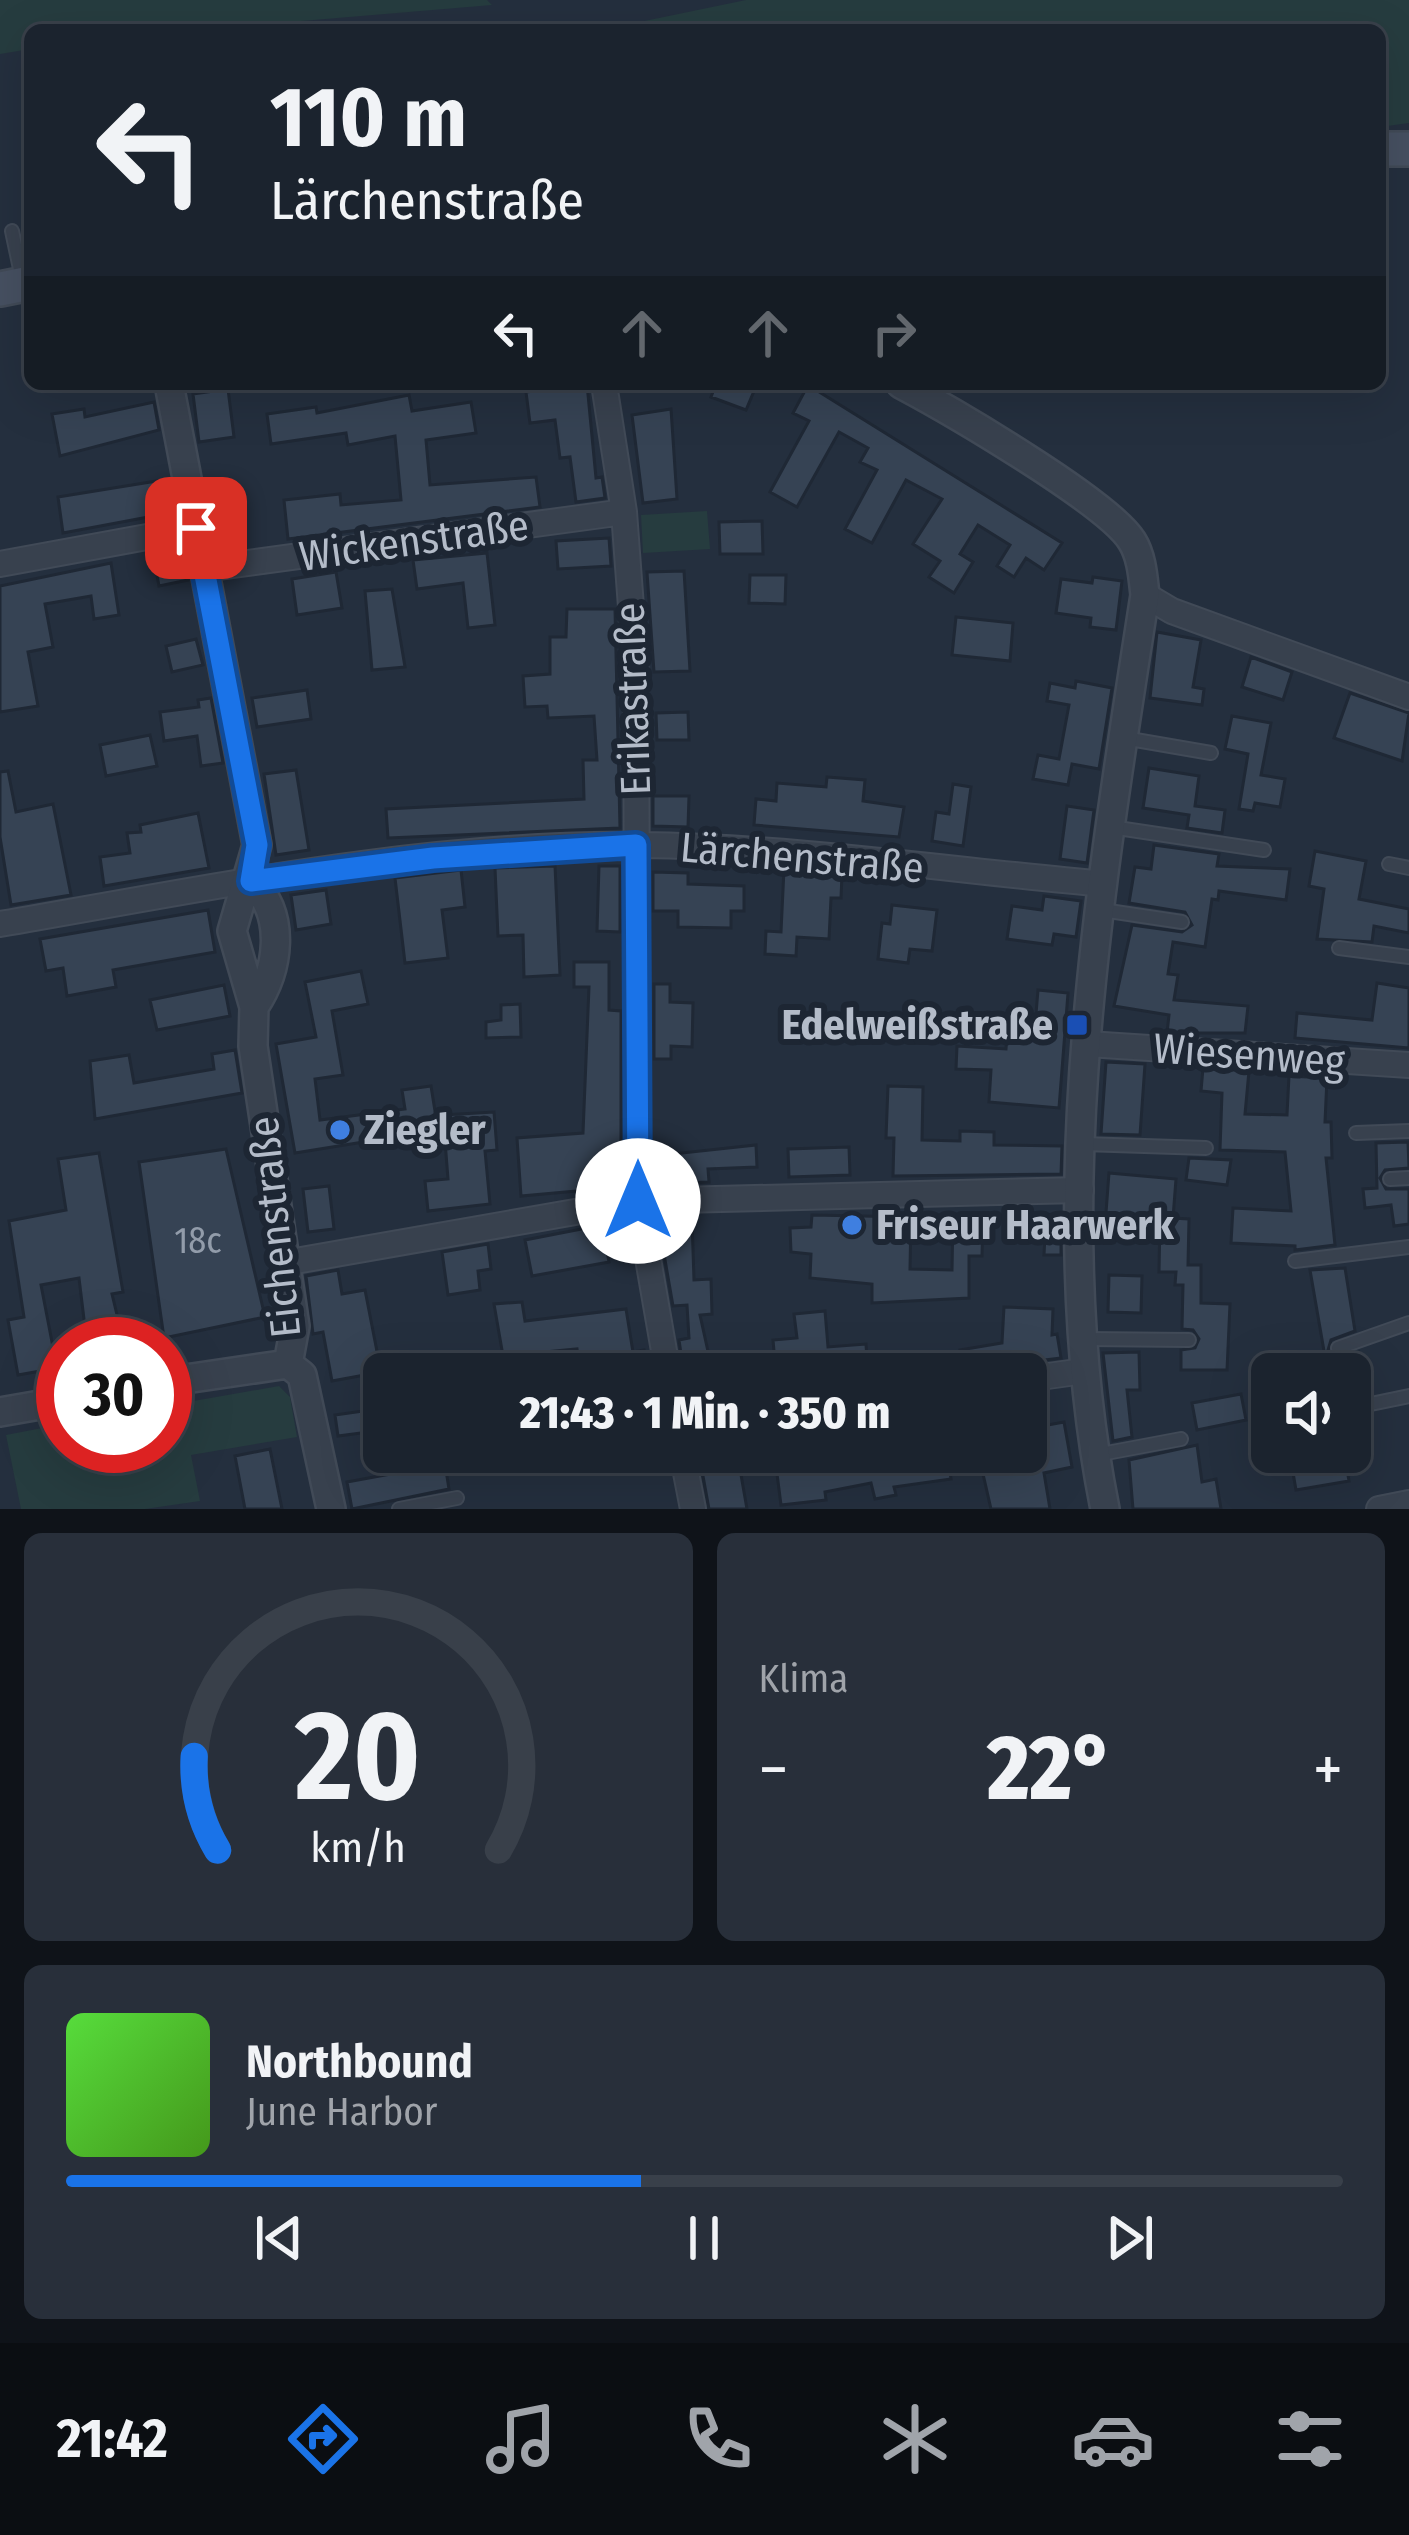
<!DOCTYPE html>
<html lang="de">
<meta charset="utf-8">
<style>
body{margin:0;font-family:"Fira Sans Condensed",sans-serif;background:#282f3a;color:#f1f3f6;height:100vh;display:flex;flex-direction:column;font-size:45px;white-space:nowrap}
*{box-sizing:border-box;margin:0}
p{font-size:39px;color:#a0a4aa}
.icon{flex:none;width:66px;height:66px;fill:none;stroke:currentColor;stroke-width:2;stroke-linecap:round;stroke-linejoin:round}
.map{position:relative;height:1509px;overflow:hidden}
.details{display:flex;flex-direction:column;gap:24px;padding:24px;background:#0f1319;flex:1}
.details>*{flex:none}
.hud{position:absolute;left:24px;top:24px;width:1362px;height:366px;border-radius:18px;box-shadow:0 12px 48px #0002,0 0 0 3px #39404a;background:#1b232e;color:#f1f3f6;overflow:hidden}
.controls{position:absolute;left:1251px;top:1353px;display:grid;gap:24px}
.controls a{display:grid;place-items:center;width:120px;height:120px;border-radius:18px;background:#1b232e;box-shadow:0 12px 48px #0002,0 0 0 3px #39404a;font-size:60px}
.speed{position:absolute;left:36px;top:1317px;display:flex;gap:24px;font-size:60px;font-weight:700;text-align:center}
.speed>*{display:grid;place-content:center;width:156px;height:156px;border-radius:50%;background:#1b232e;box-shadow:0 12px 48px #0002,0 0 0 3px #39404a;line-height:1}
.speed .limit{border:18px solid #d22;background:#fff;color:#111}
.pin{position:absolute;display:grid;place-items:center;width:102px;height:102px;color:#fff;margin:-51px;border-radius:24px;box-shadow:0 6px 18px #0006}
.me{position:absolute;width:132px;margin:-66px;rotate:0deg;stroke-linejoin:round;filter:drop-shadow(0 0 9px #0008)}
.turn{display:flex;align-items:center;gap:42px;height:252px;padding:0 48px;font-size:54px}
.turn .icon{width:156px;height:156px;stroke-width:2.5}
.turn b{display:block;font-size:84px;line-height:102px}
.lanes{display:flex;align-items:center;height:114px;padding:0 48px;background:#0003;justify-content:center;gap:60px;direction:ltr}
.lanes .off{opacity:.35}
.big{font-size:90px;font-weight:800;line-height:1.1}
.details .widget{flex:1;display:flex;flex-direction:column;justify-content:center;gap:18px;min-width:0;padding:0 42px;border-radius:18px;background:#282f3a}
.details .dial{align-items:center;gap:0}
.dial svg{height:312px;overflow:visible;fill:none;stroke:#39404a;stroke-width:7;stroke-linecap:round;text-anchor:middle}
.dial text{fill:#f1f3f6;stroke:none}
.song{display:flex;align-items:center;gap:36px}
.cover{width:144px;height:144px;border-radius:18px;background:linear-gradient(135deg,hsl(110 70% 55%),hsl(100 70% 35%))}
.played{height:12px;border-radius:6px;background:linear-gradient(90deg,#1a73e8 45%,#39404a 45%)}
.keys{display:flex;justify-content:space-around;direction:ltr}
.heat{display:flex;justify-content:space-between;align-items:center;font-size:66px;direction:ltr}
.details .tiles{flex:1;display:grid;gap:24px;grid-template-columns:1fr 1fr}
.widget:last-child{grid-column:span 2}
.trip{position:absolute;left:363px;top:1353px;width:684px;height:120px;border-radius:18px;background:#1b232e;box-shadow:0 12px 48px #0002,0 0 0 3px #39404a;font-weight:800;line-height:120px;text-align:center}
.menu{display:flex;height:192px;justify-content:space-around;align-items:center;background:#0b0e12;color:#a0a4aa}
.menu .icon{width:84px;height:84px}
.menu .active{color:#1a73e8}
.menu b{font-size:54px;color:#f1f3f6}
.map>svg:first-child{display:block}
.green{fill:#263c3f}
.building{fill:#364354;stroke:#1f2835;stroke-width:3}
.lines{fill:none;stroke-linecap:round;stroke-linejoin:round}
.service-casing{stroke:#414a57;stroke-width:16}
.minor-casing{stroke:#414a57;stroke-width:28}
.tertiary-casing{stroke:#414a57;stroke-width:32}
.secondary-casing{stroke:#414a57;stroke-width:38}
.service{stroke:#38414e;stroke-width:12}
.minor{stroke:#38414e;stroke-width:24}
.tertiary{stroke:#38414e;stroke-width:27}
.secondary{stroke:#465061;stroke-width:33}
.route-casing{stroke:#114b97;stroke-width:30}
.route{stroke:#1a73e8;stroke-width:21}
.transit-dot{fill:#1a4fb4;stroke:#1d2633;stroke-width:4.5}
.shop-dot{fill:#3f7fe0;stroke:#1d2633;stroke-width:4.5}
.labels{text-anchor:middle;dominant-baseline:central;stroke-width:12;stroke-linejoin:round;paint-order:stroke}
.number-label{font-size:36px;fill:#929caa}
.street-label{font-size:42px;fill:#b4bcc9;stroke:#1d2633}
.poi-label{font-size:42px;font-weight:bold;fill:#b4bcc9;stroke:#1d2633;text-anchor:start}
</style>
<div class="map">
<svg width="1409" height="1509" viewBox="0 0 1409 1509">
<rect width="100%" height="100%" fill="#242f3e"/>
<!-- green -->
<path class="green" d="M0,0H487L492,5L194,30H30V49L0,54Z
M746,0H1409V123L1380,127V30H601Z
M707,511L710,549L643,553L641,515Z
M279,1386L290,1397L297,1437L191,1455L200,1501L145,1509H21L6,1435L63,1424V1446H165V1406Z"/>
<!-- building -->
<path class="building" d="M587,384L596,478L602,477L605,498L576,502L570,457L560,458L555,420L530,423L526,392Z
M716,384H757L746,410L711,397Z
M808,385L1062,543L1044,570L1026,558L1014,577L997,566L1010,545L978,525L960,554L973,562L954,593L929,577L940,561L913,544L942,499L906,480L872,543L845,529L877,470L860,462L868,448L839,432L797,507L770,492L809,421L793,413Z
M228,389L234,437L199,442L193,394Z
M409,395L412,411L471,402L476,433L426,440L430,485L536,477L540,507L288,539L284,500L340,494L341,505L401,500L395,436L348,445L346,433L271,444L267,414L316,407L317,413Z
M154,402L159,430L60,456L52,414L84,409L85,417Z
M671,409L677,499L643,503L632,415Z
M169,479L175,512L63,533L58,497Z
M762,521L763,554H720L719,522Z
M609,538L611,566L558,569L556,541Z
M182,548L188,580L159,586L153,554Z
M487,553L495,625L468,628L463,583L417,589L413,560Z
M111,563L119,615L94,619L91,596L45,604L53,647L28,652L38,706L0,712V586Z
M684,571L690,671L654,672L647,572Z
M336,572L342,608L297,615L292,579Z
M750,575H786L785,604L749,603Z
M1093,577L1122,581L1116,630L1090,627L1091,618L1056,613L1061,579L1092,583Z
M392,589L405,667L372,670L365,591Z
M567,609H615L620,828L388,838L386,809L584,799L583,760H597L594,716L548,718L547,706L525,707L523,676L550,674V637H566Z
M956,617L1013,623L1010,661L952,655Z
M1157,632L1201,640L1193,687L1204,689L1202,705L1150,698Z
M196,639L203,665L172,672L166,646Z
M1251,657L1292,672L1283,700L1242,687Z
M1076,681L1112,688L1099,769L1072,764L1068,785L1033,779L1038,755L1059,759L1069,705L1047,701L1050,683L1075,688Z
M307,690L311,719L257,727L252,698Z
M1350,693L1409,713L1402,761L1334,738Z
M211,698L223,763L201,766L197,736L164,741L160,712L199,707L198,700Z
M688,712L689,740H657L656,713Z
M1232,716L1271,723L1261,775L1285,779L1280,807L1255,803L1253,811L1239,809L1248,754L1225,749Z
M150,735L157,766L106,776L100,745Z
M1149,768L1199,776L1195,806L1225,810L1222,833L1187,828L1189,815L1143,808Z
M296,770L309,850L276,855L264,774Z
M8,771L16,812L53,804L71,895L11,905L0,837V772Z
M827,777L865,780L863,801L904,807L899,837L754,825L756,799L776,801L777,783L826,787Z
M953,784L971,787L963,846L932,841L936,812L949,814Z
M653,796H689L688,827L653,826Z
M1067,806L1094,810L1087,863L1060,859Z
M198,813L209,868L104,886L100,857L130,853L127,833L141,832L140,825Z
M1154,845L1219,854L1217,866L1290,869L1286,900L1219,891L1218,900L1212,899L1205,947L1173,942L1168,974L1178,975L1174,1000L1248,1006L1245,1033H1167L1169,1015L1114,1006L1132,925L1182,932L1192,925L1185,912L1129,903L1135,867L1151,869Z
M1315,851L1366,861L1359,899L1409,909V933L1374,926L1372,942L1317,939L1324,889L1309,886Z
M555,866L560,975L524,977L523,935L498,936L495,868Z
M599,866H620V932L597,931Z
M784,869L842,874L841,898H831L829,939L797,937L796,956L765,954L766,931L781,932Z
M461,870L465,907L442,910L448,958L405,963L395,878Z
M653,872L688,873V884L744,886V911H731V928L678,927V911H653Z
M326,890L331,924L296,930L291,895Z
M1044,896L1081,901L1076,937L1054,934L1052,945L1007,939L1012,906L1042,910Z
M892,905L937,910L932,951L910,949L908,963L878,959L882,923L890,924Z
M208,910L215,952L113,970L116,987L67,996L63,968L46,971L40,939Z
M574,962H609V1010L621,1011V1187L521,1196L517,1138L583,1133L589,987H574Z
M361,971L368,1004L332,1011L343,1075L315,1079L320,1120L405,1109L402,1090L431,1086L438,1130L295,1153L276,1044L316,1037L305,982Z
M1377,983L1409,988V1048L1295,1038L1297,1013L1372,1020Z
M654,984H670V1002L693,1003L692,1047L671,1046V1059H654Z
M224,985L230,1016L157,1030L150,1000Z
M1038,990L1068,993L1059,1108L989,1102L991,1070L956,1069L957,1046L1006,1049L1008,1023L1035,1026Z
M520,1004L521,1037L486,1038V1022L501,1020V1005Z
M235,1050L242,1093L95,1119L90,1061L129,1055L134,1083L214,1069L212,1054Z
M1106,1062L1145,1064L1140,1135L1101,1134Z
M1203,1068L1249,1071L1245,1114L1287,1115L1289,1076L1327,1078L1325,1122H1331L1332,1158H1326L1335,1245L1295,1250V1246L1231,1243L1233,1208L1291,1211L1285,1152L1220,1150L1222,1093L1201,1091Z
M888,1086L923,1087L922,1140L960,1141V1131L994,1132V1145L1062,1146L1061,1174L893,1176L894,1138H886Z
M494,1112L497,1150L485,1151L490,1204L428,1211L425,1181L448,1179L443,1115Z
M1408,1142L1409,1168L1385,1170L1380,1178L1386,1189H1409V1224L1394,1226L1391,1205L1365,1208L1363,1189L1377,1188L1376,1143Z
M756,1145L757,1167L708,1169L709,1182L654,1184V1156Z
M849,1147L850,1175L789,1177L788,1149Z
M226,1149L265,1317L164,1338L139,1162Z
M99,1153L123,1292L112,1294L124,1344H87L79,1278L41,1285L57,1368L18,1375L8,1320L24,1317L9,1221L66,1210L58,1159Z
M1189,1158L1231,1160L1227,1185L1186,1180Z
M1109,1173L1176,1179L1173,1218L1189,1219L1188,1265H1201V1303L1230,1304L1227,1370H1181V1350L1195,1348L1199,1339L1193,1330L1182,1329L1183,1285H1175L1176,1272H1159L1160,1218H1165L1106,1213Z
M329,1186L334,1229L308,1232L303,1189Z
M1032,1214L1061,1215V1255H1044L1045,1236H1031Z
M812,1215L911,1217L910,1269L952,1270L953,1216H983L982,1256H969V1298L872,1303V1284L810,1278L811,1254L791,1252L790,1228L811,1227Z
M692,1220L694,1280L711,1279L712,1314L700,1315L713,1374H684L679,1340L689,1338L687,1305L673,1306L664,1254L662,1221Z
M602,1225L609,1262L532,1276L525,1240Z
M488,1244L491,1269L478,1271L480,1290L448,1295L442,1252Z
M1345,1268L1355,1331L1331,1340L1328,1350L1337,1358L1359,1352L1372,1393L1350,1397V1374H1328L1310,1270Z
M338,1270L342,1294L365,1290L381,1372L332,1381L323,1332L313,1334L306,1276Z
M1109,1275L1142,1276L1141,1313L1108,1312Z
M522,1302L525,1321L626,1309L633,1352L644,1350L647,1374H605L602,1353L578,1357L577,1349L503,1356L494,1304Z
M1004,1307L1053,1309L1052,1335L1057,1334L1061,1358L964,1370L960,1350L1002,1343Z
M825,1311L828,1347L866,1344L867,1361L935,1354L938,1374H776L773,1340L797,1338L794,1314Z
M1139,1352L1140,1390H1127L1132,1437L1113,1441L1103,1353Z
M1241,1394L1246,1420L1197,1430L1192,1403Z
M384,1408V1430L338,1436L335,1415Z
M1064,1422L1072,1467L1044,1473L1050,1509H991L978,1452H1026V1429Z
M1197,1445L1202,1482L1216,1479L1221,1509H1133L1129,1460Z
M270,1449L282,1509H245L235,1456Z
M711,1452H737L747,1509H709L699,1454Z
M898,1452H947L951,1479L894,1487L896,1495L875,1499L871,1483L825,1492L826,1500L781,1505L775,1458L821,1453L823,1470Z
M1344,1452L1349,1481L1296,1490L1291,1461Z
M445,1464L449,1489L352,1509L347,1482Z"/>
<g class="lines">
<!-- service casing -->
<g class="service-casing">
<path id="service" d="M12,231L23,283
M1124,738L1211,753
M1111,827L1264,850
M1389,864L1409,868
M1102,910L1182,922
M1339,948L1409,957
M1356,1133L1409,1131
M1083,1144L1206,1148
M1390,1179L1409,1178
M1295,1261L1409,1247
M1085,1339L1189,1340
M1338,1348L1409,1323
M1361,1406L1409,1396
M1096,1455L1181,1439
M399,1509L457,1498"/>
</g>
<!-- minor casing -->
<g class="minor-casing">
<path id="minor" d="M604,384L624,512L636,675L638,1201L668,1374
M0,564L196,528
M204,569L624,512
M1145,595L1172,611L1409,697
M0,924C210,888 427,842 641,845C795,847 951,870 1104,884
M1088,1044L1409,1065
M284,1263L638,1201L1081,1190
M1026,1379L1084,1371
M682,1452L693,1509
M1379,1509L1409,1503"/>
</g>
<!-- tertiary casing -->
<g class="tertiary-casing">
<path id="tertiary" d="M169,384L257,845L232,931L254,1007L253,1046L295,1326L288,1364
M901,384C948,409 1108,502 1132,541C1142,557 1143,578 1145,595C1099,892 1045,1210 1105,1509
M251,881C287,915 279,970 254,1007
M288,1364L302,1375L331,1509
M165,1382L288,1364
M0,1412L63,1401"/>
</g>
<!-- secondary casing -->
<g class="secondary-casing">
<path id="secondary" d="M1380,149H1409
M0,289L30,283"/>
</g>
<!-- service -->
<use href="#service" class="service"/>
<!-- minor -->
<use href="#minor" class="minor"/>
<!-- tertiary -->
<use href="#tertiary" class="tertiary"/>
<!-- secondary -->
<use href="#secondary" class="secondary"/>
</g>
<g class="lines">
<!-- route casing -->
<g class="route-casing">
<path id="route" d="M196,528L257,845L251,881L433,858L636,845L638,1201"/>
</g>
<!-- route -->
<use href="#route" class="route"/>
</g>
<!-- markers -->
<rect class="transit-dot" x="1065" y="1013" width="24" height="24" rx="6"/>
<g class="shop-dot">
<circle cx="340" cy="1130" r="12"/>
<circle cx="852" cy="1225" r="12"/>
</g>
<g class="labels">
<!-- number labels -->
<g class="number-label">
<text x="198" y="1241">18c</text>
</g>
<!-- street labels -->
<g class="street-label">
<text transform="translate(414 541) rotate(-8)">Wickenstraße</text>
<text transform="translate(633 699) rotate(-92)">Erikastraße</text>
<text transform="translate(802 858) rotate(5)">Lärchenstraße</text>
<text transform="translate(1249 1055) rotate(4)">Wiesenweg</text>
<text transform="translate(275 1227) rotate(-96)">Eichenstraße</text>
</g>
<!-- poi labels -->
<g class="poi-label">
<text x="1053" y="1025" text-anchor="end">Edelweißstraße</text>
<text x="364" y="1130">Ziegler</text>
<text x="876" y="1225">Friseur Haarwerk</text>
</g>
</g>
</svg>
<div class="controls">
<a><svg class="icon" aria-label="sound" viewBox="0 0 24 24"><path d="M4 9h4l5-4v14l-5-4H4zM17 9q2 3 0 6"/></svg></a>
</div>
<div class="speed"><div class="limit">30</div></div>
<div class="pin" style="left:196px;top:528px;background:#d93025"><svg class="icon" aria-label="arrive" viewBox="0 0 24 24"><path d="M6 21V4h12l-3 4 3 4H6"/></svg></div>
<svg class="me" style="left:638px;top:1201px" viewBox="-20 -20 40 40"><circle r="19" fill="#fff"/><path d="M0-13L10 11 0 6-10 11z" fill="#1a73e8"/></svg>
<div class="trip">21:43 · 1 Min. · 350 m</div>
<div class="hud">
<div class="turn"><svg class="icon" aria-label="left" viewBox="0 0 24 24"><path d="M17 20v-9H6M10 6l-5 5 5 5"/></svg><div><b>110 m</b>Lärchenstraße</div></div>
<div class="lanes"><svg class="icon" aria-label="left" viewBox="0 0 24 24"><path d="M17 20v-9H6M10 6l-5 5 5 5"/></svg><svg class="icon off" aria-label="ahead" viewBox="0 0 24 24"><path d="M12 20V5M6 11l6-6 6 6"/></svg><svg class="icon off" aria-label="ahead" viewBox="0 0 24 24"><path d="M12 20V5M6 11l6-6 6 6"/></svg><svg class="icon off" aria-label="right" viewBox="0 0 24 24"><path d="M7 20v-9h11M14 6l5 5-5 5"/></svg></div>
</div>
</div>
<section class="details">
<div class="tiles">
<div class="widget dial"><svg viewBox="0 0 100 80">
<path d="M14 69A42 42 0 1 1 86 69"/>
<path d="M14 69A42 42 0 0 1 8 45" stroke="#1a73e8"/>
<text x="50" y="56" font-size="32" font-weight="700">20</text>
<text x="50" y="72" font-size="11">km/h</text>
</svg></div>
<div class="widget"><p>Klima</p>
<div class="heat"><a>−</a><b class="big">22°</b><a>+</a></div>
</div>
<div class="widget">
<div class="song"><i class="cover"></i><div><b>Northbound</b><p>June Harbor</p></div></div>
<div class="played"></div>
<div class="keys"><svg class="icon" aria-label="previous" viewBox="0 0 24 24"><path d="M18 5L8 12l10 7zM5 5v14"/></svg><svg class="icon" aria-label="pause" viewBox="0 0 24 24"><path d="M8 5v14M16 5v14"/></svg><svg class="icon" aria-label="next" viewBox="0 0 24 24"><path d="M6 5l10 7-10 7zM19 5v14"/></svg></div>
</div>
</div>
</section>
<nav class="menu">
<b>21:42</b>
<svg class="icon active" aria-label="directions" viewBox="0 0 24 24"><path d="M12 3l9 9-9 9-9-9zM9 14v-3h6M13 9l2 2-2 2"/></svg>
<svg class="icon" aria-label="music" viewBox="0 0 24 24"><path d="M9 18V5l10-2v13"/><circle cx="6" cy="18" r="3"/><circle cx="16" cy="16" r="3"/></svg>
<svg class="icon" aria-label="phone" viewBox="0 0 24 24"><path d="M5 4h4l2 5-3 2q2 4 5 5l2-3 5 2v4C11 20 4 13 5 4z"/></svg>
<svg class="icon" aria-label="climate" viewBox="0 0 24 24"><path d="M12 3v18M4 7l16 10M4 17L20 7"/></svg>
<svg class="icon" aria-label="car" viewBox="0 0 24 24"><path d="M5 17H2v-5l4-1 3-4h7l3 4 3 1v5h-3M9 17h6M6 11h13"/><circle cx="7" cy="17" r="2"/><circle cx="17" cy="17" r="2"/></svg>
<svg class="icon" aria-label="filters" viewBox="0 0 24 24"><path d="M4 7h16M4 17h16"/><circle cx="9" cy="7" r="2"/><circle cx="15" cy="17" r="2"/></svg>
</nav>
